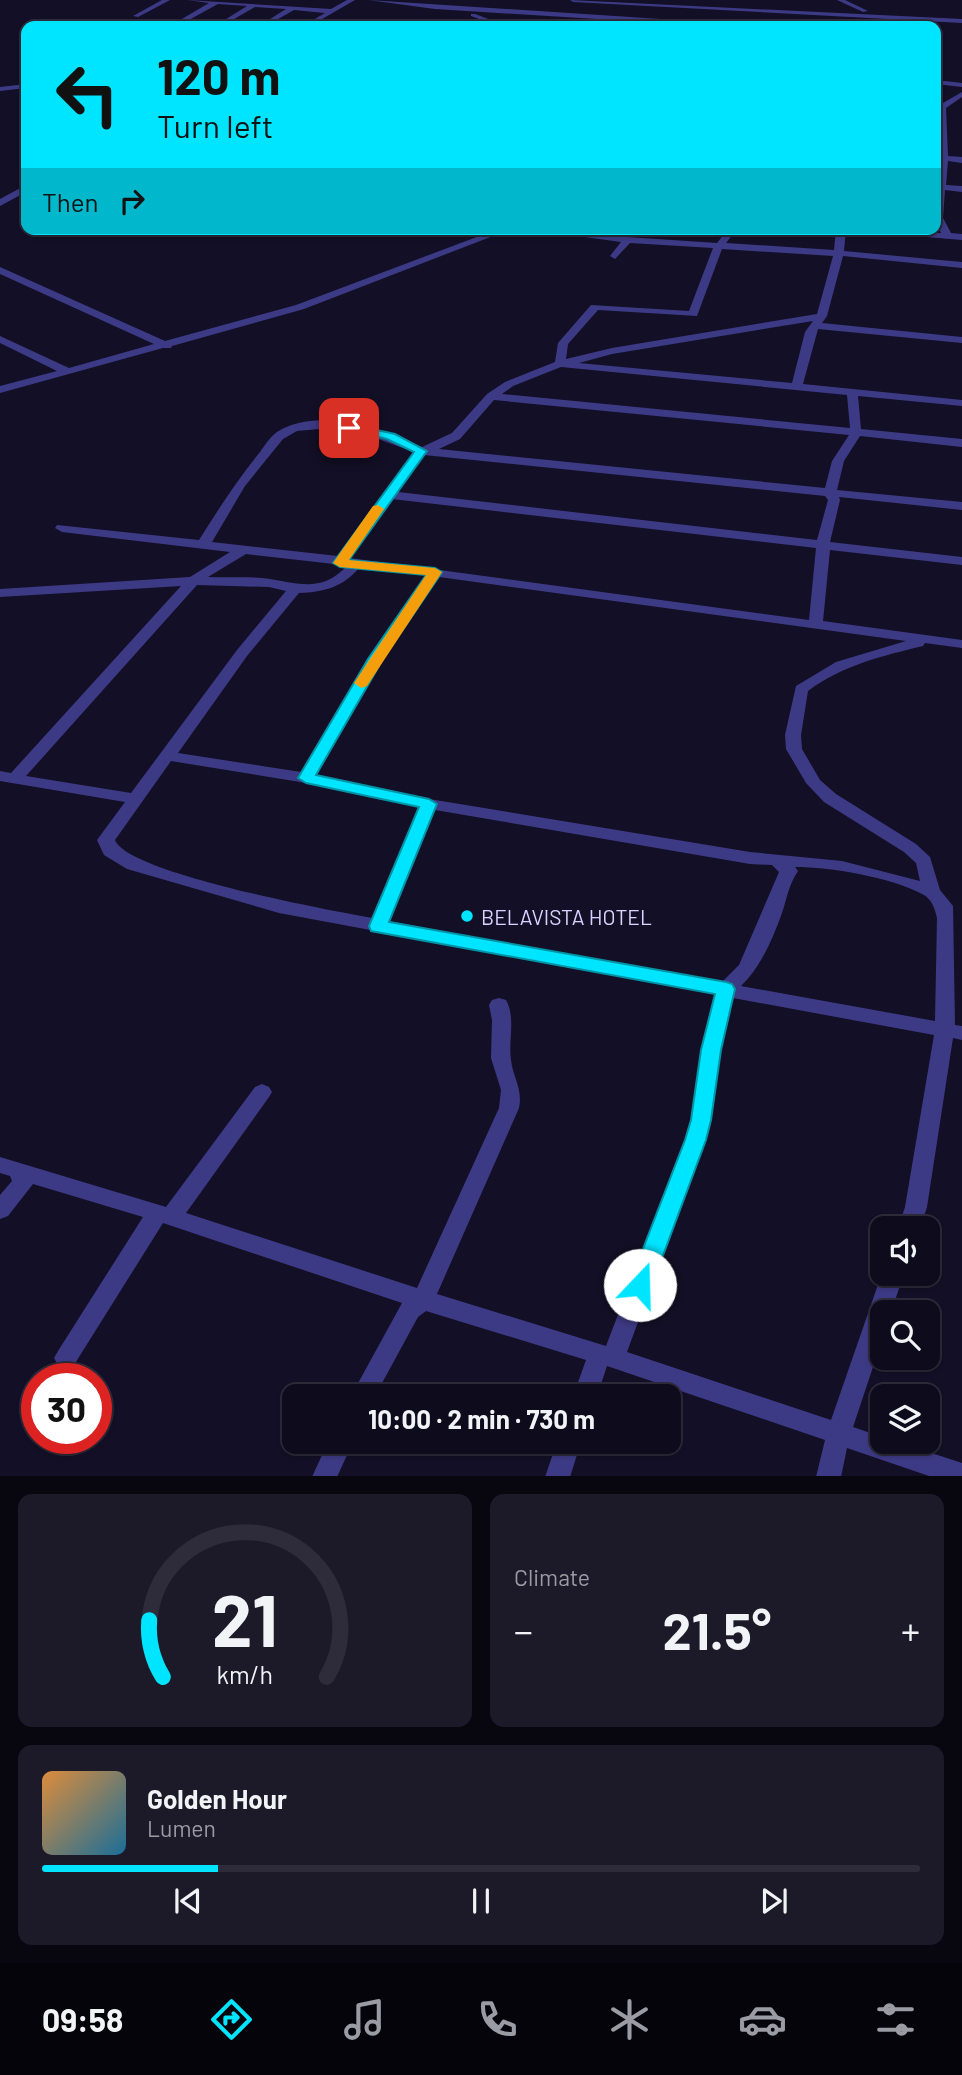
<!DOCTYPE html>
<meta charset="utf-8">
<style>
body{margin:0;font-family:Barlow,sans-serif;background:#1c1929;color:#f1f3f6;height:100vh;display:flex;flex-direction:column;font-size:26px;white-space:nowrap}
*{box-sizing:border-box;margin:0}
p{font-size:23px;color:#9b9ba3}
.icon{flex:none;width:38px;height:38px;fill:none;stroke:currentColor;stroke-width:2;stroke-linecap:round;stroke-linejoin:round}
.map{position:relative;height:1476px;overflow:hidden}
.details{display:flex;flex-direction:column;gap:18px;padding:18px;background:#08060f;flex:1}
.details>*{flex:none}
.top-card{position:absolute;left:21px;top:21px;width:920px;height:214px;border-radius:14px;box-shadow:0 2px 5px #0004,0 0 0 2px #2e2b3b;background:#00e5ff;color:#111;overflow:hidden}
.buttons{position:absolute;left:870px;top:1216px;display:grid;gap:14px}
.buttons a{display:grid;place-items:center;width:70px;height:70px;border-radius:14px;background:#0e0b1c;box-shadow:0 2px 5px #0004,0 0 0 2px #2e2b3b;font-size:35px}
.speed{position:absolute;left:21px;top:1363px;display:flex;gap:14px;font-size:35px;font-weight:700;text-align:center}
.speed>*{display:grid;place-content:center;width:91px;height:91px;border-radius:50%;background:#0e0b1c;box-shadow:0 2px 5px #0004,0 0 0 2px #2e2b3b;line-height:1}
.speed .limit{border:10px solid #d22;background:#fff;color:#111}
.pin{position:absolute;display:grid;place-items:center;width:60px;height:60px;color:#fff;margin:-30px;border-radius:14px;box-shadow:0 4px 10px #0006}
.me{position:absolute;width:77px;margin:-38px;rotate:21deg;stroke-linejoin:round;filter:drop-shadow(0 0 5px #0008)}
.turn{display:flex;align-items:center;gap:24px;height:147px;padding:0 21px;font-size:32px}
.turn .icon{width:91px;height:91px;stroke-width:2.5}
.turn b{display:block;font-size:49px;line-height:60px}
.then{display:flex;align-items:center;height:66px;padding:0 21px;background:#0003;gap:14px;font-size:26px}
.big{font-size:52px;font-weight:700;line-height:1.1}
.details .widget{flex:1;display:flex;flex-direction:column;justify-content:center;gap:10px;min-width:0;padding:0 24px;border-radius:14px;background:#1c1929}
.details .dial{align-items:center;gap:0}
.dial svg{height:182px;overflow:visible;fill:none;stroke:#2e2b3b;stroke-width:7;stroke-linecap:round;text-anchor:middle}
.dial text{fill:#f1f3f6;stroke:none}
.song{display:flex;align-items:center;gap:21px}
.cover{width:84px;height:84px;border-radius:10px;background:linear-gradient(135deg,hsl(30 70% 55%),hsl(200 70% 35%))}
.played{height:7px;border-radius:4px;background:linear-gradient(90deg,#00e5ff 20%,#2e2b3b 20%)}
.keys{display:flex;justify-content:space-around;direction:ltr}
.heat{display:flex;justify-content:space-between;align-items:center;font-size:38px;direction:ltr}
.details .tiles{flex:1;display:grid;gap:18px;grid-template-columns:1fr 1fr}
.widget:last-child{grid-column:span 2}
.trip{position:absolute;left:282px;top:1384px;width:399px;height:70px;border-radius:14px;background:#0e0b1c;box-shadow:0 2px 5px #0004,0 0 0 2px #2e2b3b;font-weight:700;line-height:70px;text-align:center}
.tabs{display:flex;height:112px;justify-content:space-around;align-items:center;background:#06040b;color:#9b9ba3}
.tabs .icon{width:49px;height:49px}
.tabs .current{color:#00e5ff}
.tabs b{font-size:32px;color:#f1f3f6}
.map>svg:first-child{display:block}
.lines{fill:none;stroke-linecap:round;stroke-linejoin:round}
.minor{fill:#3d3a85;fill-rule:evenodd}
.route{fill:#00e5ff;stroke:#0095a6;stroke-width:2}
.slow{fill:#f59e0b}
.poi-dot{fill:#00e5ff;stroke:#130f26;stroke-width:2.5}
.labels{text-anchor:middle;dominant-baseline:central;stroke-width:7;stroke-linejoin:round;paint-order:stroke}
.poi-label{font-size:21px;fill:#d9d4ff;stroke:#130f26;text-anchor:start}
</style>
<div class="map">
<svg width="962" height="1477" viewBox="0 0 962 1477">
<rect width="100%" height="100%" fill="#130f26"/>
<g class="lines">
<!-- minor -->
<path class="minor" d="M162,0H170L138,17L133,16Z
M187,0L331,9L347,0H355L310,26H303L325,13L294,10L266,26H259L286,9L255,7L222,26H215L247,6L218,4L178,26H170L209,3Z
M368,0L737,24L740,26H709L435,9Z
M570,0L962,19V23L573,2Z
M837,0H845L868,11L863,12Z
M471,14H475L507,26H498L471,16Z
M135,22L163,24L166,26L133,25Z
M406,24L409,26H402L403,25Z
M936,80L962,83V87L936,84Z
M26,84V88L0,91V87Z
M962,92V97L946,108L948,156L962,157V163L948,161L946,185L962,186V192L945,190L943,218L951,233L962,234V240L854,231L853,229L941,233C930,212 937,183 940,161H936V155L940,156L939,112L936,113V107Z
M26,185V192L0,206V199Z
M498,229H511L304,309L172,346L171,348H163L0,393V386L57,371L0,343V336L69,368L154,344L0,274V267L165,341L296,305Z
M526,229H557L627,237L717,243L728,229H737L726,243L834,250L836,229H846L844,251L962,262V268L843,256L827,316L822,323L962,337V343L818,329L803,384L962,400V406L858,396L861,429L962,439V447L860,436L844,461L837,490L962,502V510L839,497L840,500L830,542L962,557V565L830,550L823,621L962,640V648L925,643L923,646C882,656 843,665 808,691L801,735L802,749L820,780L836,794L916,844L930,857L940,890L953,906L955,1025L962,1026V1040L953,1038L927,1207L920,1228H898L905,1207L934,1035L733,998L721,1050L711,1120L705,1140L627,1352L831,1420L882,1273L904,1274L891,1312H882V1340L853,1427L882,1437V1442H898L962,1463V1477H932L847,1448L841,1477H816L825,1440L607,1366L597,1396H573L586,1360L426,1311L418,1317L375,1396H351L402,1303L163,1223L74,1365L66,1368L58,1365L54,1358L58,1351L143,1217L33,1184L8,1216L0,1219V1195L12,1181L10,1176L0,1173V1157L166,1207L255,1087L262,1084L269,1087L272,1092L269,1097L186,1213L417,1288L499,1108L501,1090L491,1058L492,1020L489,1005L492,1000L499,998L506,1000C516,1018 508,1040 511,1060C513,1078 523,1089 519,1108L437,1294L606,1346L685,1140L691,1120L701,1050L715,994L279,913L127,869L104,855L97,840L125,802L0,781V771L11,773L181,586L0,597V589L190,577L230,552L62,532L55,528L57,525L199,540C218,510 237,480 260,452C265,445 270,437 277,432C319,406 381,429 422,447L452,433L487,394L505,382L555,362L558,343L591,305L689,311L713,248L630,243L615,259L610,256L621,242ZM722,249L833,256L817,314L612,348L566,359L568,344L598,310L697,316ZM813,321L805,332L792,383L579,363L612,354ZM561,367L847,395L850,428L502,394L513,386ZM494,400L849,435L832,461L825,488L439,449L460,439ZM330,428L367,435L414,452L338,556L212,542L245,486L283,439L297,431ZM424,455L825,496L828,500L817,540L398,492ZM392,499L816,548L809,620L350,558ZM246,554L334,564L340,567L347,566C322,592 301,584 270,579C250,576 229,578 208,577ZM360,567L426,575L368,659L301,772L178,753L247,656L299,593C325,592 343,587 360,567ZM439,577L906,641L836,662L796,686L785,735L786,749L806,783L824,802L904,852L916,863L920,881L842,861L750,852L429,799L316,775L382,659ZM197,585L269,587L286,591L237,650L131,793L26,776ZM171,761L306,783L419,807L372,918C332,911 127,873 115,840ZM435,810L750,864L772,865L779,872L739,965L722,982L389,921ZM795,867C829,867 892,877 924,895C932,900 935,909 937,918L935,1021L741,986C761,967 773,938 782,913C787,898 789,884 798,871Z
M328,1442H353L337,1477H312Z
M557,1442H581L570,1477H545Z"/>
</g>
<!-- route -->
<path class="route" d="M349,424L395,434L427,451L349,560L435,568L442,572L383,659L316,775L429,799L437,804L389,922L726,982L732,984L735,989L721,1050L711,1120L706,1140L652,1285L648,1292L640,1295L632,1292L629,1285L685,1140L691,1120L701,1050L715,994L371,931L369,926L419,807L306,783L298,778L368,659L426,575L340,567L333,563L414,452L387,439L345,430L343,428Z"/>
<!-- slow -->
<path class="slow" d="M378,505L384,509L349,560L435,568L442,572L367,686L361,688L354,683L426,575L340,567L333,563L373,506Z"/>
<!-- markers -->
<circle class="poi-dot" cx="467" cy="916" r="7"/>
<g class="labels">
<!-- poi labels -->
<g class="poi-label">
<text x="481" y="916">BELAVISTA HOTEL</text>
</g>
</g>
</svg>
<div class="buttons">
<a><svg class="icon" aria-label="sound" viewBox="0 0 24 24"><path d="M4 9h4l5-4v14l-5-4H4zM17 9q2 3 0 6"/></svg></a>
<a><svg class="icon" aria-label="search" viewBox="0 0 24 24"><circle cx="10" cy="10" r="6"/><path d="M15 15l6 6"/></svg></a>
<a><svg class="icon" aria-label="layers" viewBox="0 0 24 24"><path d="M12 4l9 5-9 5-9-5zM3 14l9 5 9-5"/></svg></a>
</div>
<div class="speed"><div class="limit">30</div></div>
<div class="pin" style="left:349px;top:428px;background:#d93025"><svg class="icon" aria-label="arrive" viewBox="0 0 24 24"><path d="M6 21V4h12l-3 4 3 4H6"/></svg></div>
<svg class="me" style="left:640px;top:1285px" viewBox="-20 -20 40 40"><circle r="19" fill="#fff"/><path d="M0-13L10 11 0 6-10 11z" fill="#00e5ff"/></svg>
<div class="trip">10:00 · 2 min · 730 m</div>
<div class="top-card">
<div class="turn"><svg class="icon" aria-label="left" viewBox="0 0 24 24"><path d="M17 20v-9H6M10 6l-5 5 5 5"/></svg><div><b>120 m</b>Turn left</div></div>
<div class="then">Then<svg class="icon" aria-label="right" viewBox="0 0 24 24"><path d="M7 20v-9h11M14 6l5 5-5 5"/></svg></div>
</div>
</div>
<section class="details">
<div class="tiles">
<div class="widget dial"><svg viewBox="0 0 100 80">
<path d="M14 69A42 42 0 1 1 86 69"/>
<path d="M14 69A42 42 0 0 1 8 44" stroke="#00e5ff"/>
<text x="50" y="56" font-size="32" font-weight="700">21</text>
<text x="50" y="72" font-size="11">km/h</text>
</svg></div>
<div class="widget"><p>Climate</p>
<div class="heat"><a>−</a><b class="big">21.5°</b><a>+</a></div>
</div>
<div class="widget">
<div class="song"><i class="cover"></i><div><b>Golden Hour</b><p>Lumen</p></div></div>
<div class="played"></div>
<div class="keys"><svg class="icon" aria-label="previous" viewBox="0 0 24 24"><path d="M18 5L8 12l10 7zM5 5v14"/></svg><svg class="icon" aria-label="pause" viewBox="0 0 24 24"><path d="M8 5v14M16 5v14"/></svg><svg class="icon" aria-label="next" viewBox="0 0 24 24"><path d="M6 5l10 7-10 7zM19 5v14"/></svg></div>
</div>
</div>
</section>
<nav class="tabs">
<b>09:58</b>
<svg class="icon current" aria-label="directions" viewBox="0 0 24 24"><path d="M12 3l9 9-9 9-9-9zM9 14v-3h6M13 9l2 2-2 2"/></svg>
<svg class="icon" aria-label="music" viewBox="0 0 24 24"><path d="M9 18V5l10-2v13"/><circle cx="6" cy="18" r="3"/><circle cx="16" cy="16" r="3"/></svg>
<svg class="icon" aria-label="phone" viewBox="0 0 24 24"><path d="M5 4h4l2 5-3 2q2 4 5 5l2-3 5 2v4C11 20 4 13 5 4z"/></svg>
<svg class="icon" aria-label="climate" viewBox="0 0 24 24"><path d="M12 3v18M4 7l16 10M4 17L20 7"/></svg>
<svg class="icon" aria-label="car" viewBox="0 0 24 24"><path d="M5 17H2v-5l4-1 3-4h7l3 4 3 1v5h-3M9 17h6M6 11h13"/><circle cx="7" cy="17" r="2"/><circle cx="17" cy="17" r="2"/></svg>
<svg class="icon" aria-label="filters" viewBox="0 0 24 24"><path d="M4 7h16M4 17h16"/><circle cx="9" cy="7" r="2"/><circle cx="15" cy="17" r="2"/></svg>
</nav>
